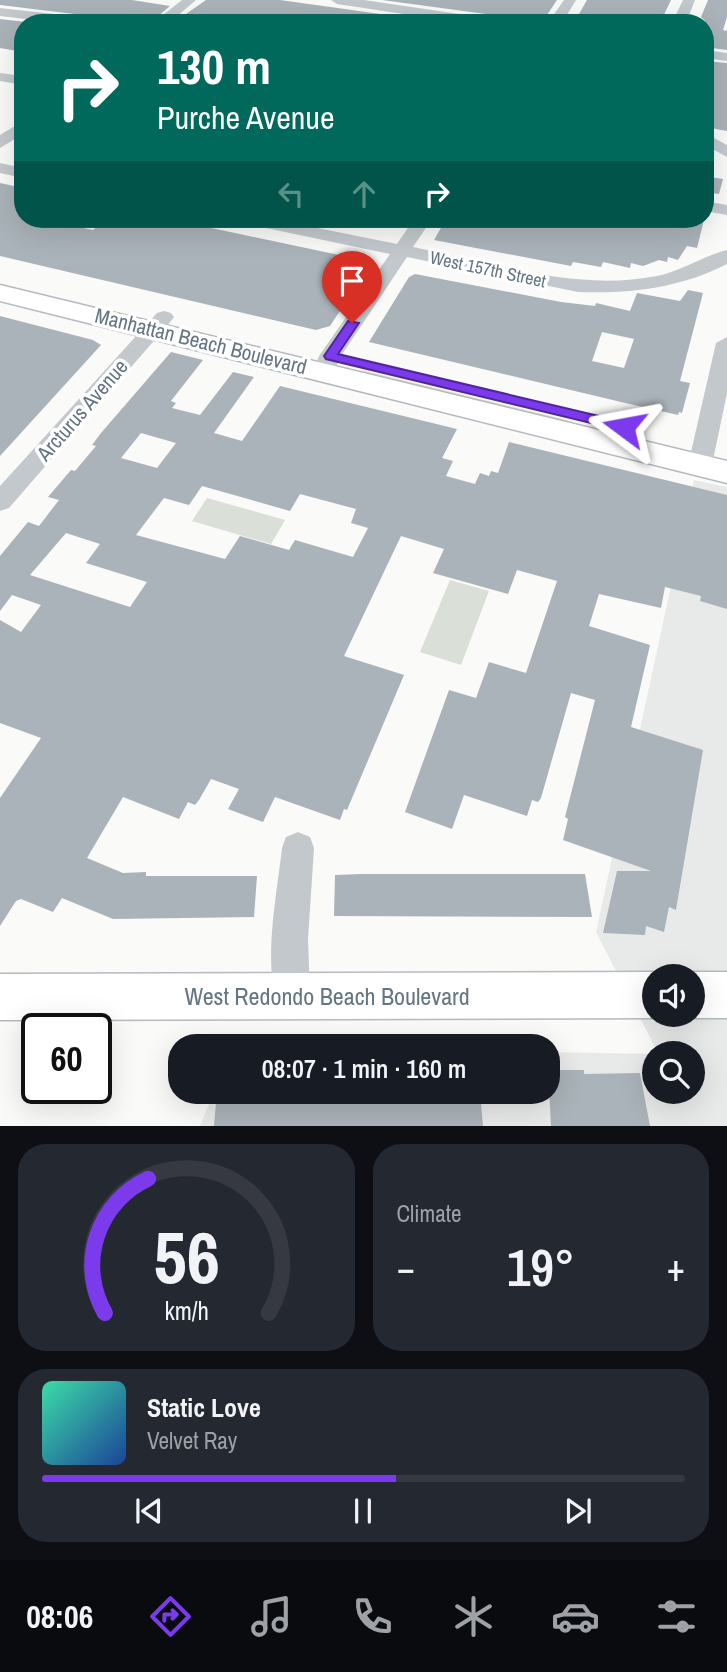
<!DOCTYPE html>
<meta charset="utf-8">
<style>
body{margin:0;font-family:"Archivo Narrow",sans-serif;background:#242831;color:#f1f3f6;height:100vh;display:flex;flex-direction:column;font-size:26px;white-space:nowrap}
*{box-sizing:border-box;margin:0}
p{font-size:23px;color:#9ea1a6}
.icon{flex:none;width:38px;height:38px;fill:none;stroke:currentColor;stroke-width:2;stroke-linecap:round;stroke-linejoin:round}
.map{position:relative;height:1126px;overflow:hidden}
.panel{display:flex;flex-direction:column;gap:18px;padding:18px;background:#0d0f14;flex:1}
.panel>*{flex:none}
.top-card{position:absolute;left:14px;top:14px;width:700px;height:214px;border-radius:28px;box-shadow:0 7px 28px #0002;background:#00695c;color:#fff;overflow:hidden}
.fabs{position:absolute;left:642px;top:964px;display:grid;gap:14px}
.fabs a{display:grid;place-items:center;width:63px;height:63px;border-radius:50%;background:#171b24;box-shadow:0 7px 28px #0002;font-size:35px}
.speed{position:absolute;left:21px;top:1013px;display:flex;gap:14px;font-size:35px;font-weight:700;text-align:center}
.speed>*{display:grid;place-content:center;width:91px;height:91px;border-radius:50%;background:#171b24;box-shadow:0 7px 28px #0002;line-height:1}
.speed .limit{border:4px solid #111;border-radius:10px;background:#fff;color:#111}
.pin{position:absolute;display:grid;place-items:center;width:60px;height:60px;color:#fff;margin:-72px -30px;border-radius:50% 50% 50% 0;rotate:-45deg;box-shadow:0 0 7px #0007}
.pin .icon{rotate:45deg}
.me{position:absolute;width:77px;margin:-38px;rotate:283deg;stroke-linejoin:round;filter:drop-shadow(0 0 5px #0008)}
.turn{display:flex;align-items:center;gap:24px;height:147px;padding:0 28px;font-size:32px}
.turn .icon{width:91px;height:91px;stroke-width:2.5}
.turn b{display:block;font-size:49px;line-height:60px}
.lanes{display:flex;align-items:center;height:66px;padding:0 28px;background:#0003;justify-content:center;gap:35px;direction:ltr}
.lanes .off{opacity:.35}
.big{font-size:52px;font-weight:600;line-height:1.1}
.panel .tile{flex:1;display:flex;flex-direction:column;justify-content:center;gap:10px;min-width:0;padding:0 24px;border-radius:28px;background:#242831}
.panel .dial{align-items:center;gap:0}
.dial svg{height:182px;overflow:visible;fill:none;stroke:#363941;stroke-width:7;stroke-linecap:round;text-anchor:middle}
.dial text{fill:#f1f3f6;stroke:none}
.song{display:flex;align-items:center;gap:21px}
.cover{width:84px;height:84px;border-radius:10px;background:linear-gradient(135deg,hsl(160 70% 55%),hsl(220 70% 35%))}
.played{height:7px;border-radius:4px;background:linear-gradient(90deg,#7c3aed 55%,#363941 55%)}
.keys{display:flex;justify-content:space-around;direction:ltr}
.heat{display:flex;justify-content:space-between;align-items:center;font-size:38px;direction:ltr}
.panel .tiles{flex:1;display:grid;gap:18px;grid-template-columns:1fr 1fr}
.tile:last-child{grid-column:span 2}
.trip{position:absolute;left:168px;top:1034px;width:392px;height:70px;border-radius:28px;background:#171b24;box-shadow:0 7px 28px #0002;font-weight:600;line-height:70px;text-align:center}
.tabs{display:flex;height:112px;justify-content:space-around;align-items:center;background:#090b0e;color:#9ea1a6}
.tabs .icon{width:49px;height:49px}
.tabs .on{color:#7c3aed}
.tabs b{font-size:32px;color:#f1f3f6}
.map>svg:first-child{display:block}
.built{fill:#e8e9e9;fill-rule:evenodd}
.green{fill:#dadfd7}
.building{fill:#aab3b9;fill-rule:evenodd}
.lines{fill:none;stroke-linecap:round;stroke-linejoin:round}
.major-casing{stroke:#b5babe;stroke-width:3}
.minor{fill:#c3c8cc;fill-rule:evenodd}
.major{fill:#fff;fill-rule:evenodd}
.route{fill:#7c3aed;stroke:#51269a;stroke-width:2}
.labels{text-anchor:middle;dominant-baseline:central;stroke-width:7;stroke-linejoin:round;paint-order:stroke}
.far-street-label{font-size:18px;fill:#657683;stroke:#fff}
.street-label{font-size:21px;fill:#657683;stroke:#fff}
.near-street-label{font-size:24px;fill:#657683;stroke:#fff}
</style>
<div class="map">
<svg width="727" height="1126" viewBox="0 0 727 1126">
<rect width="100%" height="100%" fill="#fafaf8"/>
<!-- built -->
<path class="built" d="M694,480L727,487V1126H200L214,1092H548V1052L654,1054V1092H693V1054L658,1053L596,932ZM654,976H693V1015H654Z"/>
<!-- green -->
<path class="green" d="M361,370L575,422L530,415L365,373Z
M207,498L285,520L271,544L192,521Z
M450,580L489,591L461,665L420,652Z"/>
<!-- building -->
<path class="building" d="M0,0H132L170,6L151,22L99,14V17L0,5Z
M206,0H280L445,23H253L225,18V23H173Z
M382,0H557L543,21H537Z
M587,0H671L660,23L597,16L593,23H578L575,21Z
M708,0H727V17L723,30L727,31V50L705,47V21L701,17Z
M0,19L35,23H23V52L0,48Z
M705,61L727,63V131L705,127Z
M705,176L723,179L719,194L705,192Z
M0,183L23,188V219H42L93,230L105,219H169L372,262L330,326L316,330L0,256Z
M446,219H496L531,226L535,219L704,220L697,248L687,246L678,260L668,257L667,262L659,260L643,266L631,263L630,268L603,262L601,267L573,262L571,266L434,240Z
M415,274L561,302L595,306L596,303L630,311L637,293L680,301L688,290L703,293L680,381L690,383L682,413L679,412L678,415L621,402L369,342L409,277ZM602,332L634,339L624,368L592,361Z
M0,316L93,340L101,345L0,456Z
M171,352L203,360L171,401L176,403L172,408L200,415L233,372L254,377L214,433L242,441L280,386L457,429L442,458L453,461L446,476L475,484L480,473L489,476L491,471L498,473L509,442L727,495V609L700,601L701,596L665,587L661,608L599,594L589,626L650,645L631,727L703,750L676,910L669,907L664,932L646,926L645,935L603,933L617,871H651L563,840L568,819L565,817L595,700L571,693L541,798L538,802L532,800L527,816L464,795L452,829L405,812L449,690L476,698L489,662L526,673L557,581L517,570L508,594L465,582L433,573L444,549L401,536L344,656L404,675L347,810L344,809L340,820L275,797L263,822L228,809L239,789L211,779L199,800L195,805L188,802L179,819L123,797L87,858L123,873L146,872V876H257L254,917L113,919L62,898L53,912L21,899L16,901L0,926V798L41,738L0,723V620L21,632L41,605L12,595L0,611V556L28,522L39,526L59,500L48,497L71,470L75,471L96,446L92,445L101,433ZM141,433L176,443L157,468L121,458ZM202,486L290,511L300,494L356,509L351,523L368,528L353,557L295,540L289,550L240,536L225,559L136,535L164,498L189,505ZM66,533L100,544L86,563L147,582L130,607L30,575Z
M360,874H585L592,917L334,916L335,875Z
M548,1070H584V1074L640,1073L650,1126H551Z
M221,1092H480L483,1126H214L216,1103Z"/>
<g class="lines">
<!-- major casing -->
<g class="major-casing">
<path id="major" d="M0,285L727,461V483L0,301Z
M654,972L665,976H654V1015H661L654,1018L0,1020V974Z
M693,972H727V1018H693L686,1015H693V976H682Z"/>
</g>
<!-- minor -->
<path class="minor" d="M182,0H196L169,23H153Z
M331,0H364L493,19L500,23H464L337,4Z
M564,0H576L562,23H548Z
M683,0H695L686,23H672Z
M0,8L98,19L105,23H60L0,16Z
M705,50L727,53V61L705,58Z
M0,73L23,76V85L0,81Z
M23,121V134L0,148V135Z
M705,133L727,145V157L705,145Z
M0,163L23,168V178L0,173Z
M705,201L727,205V215L705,211Z
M238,219H273L397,244L414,219H432L413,247C492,263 576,292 657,276C682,271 703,256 727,250V264C680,288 630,294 578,292L407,257L341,356L332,376L324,378L313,371L319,356L390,254L247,224Z
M164,311L171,313L174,317L171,321L9,508L0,511V486L157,313Z
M727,337V393L712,465L708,471H692L688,465L716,343Z
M298,832L310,837L314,848L308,939L310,996L305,1009L292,1014L279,1009C262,966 277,894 282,848L286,837Z"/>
<!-- major -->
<use href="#major" class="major"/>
</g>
<!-- route -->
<path class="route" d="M348,321L359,323L338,354L624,422L631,427L624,431L326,359L324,356Z"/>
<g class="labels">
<!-- far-street labels -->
<g class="far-street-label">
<text transform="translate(488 269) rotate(12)">West 157th Street</text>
</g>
<!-- street labels -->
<g class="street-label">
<text transform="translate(201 341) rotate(14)">Manhattan Beach Boulevard</text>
<text transform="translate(82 410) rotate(-49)">Arcturus Avenue</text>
</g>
<!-- near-street labels -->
<g class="near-street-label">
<text x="327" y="996">West Redondo Beach Boulevard</text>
</g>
</g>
</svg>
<div class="fabs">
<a><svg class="icon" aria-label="sound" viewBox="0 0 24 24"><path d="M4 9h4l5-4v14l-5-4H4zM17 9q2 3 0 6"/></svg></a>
<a><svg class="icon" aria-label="search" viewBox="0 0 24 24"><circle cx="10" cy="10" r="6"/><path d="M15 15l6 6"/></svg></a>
</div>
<div class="speed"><div class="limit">60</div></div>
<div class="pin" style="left:352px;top:323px;background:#d93025"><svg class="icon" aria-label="arrive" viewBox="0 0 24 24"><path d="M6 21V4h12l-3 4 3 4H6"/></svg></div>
<svg class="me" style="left:624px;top:427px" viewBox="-20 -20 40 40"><path d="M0-17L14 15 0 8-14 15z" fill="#7c3aed" stroke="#fff" stroke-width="4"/></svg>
<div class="trip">08:07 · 1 min · 160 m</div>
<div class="top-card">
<div class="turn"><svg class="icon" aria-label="right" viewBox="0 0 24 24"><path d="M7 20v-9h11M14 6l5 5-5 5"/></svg><div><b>130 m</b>Purche Avenue</div></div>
<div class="lanes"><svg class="icon off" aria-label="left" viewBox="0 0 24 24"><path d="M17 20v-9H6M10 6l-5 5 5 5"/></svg><svg class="icon off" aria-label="ahead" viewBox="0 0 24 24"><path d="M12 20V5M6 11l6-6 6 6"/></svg><svg class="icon" aria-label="right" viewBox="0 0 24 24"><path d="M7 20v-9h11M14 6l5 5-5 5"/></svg></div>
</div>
</div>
<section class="panel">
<div class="tiles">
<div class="tile dial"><svg viewBox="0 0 100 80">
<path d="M14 69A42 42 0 1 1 86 69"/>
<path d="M14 69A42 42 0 0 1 33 10" stroke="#7c3aed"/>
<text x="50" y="56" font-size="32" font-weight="700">56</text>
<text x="50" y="72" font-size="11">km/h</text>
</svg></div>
<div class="tile"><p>Climate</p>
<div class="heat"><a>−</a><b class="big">19°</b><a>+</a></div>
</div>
<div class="tile">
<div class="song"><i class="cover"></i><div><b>Static Love</b><p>Velvet Ray</p></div></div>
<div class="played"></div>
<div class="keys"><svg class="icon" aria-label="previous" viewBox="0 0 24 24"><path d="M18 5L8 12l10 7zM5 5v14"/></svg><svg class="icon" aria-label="pause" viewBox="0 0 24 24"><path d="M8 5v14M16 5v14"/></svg><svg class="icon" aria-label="next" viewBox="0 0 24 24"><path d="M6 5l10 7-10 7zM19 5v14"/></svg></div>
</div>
</div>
</section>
<nav class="tabs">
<b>08:06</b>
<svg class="icon on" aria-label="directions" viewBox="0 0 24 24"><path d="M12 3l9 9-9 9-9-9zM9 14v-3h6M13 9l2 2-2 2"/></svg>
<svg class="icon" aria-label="music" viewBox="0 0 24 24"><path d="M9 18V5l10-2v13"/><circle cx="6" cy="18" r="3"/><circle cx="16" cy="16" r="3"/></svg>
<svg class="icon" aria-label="phone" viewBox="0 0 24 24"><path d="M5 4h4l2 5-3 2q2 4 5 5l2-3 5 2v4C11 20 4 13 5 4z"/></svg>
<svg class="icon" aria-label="climate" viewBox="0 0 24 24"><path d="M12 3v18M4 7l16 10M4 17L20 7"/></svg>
<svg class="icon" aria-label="car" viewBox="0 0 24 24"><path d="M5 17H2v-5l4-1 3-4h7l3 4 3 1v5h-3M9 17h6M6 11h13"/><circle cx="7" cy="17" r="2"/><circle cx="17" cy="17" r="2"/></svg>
<svg class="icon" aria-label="filters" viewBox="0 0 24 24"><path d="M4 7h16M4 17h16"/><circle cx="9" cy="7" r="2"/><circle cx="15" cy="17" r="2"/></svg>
</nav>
